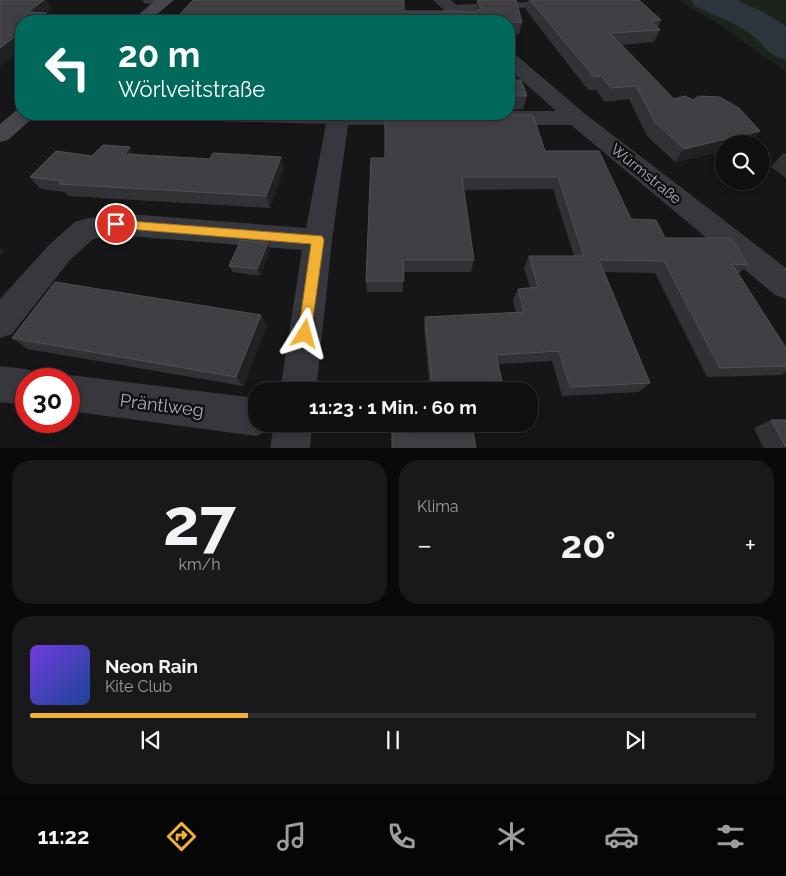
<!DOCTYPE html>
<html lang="de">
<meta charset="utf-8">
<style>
body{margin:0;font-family:Raleway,sans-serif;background:#19191b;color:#f1f3f6;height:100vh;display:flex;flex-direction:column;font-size:19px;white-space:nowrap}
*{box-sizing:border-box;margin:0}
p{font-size:16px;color:#9c9d9f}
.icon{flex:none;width:28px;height:28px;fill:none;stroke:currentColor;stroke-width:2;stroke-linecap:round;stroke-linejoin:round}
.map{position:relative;height:448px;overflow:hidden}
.sheet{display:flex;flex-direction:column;gap:12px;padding:12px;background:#09090a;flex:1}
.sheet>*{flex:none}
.guide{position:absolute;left:15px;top:15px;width:500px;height:105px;border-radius:20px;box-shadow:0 2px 8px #0003,0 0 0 1px #303032;background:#00695c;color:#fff;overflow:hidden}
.tools{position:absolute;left:715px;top:135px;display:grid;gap:10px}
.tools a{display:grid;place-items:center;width:55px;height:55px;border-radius:50%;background:#101012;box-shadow:0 2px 8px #0003,0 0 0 1px #303032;font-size:25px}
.speed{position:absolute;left:15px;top:368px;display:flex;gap:10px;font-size:25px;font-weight:700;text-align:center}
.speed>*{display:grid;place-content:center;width:65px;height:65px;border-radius:50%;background:#101012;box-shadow:0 2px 8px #0003,0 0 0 1px #303032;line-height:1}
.speed .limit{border:8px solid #d22;background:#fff;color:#111}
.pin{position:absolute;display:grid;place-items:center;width:42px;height:42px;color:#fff;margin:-21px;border:2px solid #fff;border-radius:50%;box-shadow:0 1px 5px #0007}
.me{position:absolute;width:55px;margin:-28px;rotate:8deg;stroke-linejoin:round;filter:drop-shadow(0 0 4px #0008)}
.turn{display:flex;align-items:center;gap:18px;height:105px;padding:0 20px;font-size:22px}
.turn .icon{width:65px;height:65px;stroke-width:2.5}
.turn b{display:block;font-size:35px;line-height:42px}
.big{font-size:38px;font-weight:700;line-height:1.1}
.sheet .tile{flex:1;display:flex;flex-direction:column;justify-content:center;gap:8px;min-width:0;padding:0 18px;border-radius:20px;background:#19191b}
.sheet .dial{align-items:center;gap:0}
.dial b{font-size:65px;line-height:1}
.song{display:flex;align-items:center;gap:15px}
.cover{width:60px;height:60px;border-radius:8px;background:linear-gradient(135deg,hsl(260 70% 55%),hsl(220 70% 35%))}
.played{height:5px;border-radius:2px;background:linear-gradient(90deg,#f2b134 30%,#303032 30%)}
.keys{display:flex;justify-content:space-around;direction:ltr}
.heat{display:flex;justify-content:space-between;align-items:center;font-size:28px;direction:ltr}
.sheet .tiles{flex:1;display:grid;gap:12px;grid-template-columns:1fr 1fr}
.tile:last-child{grid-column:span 2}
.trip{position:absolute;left:248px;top:382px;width:290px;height:50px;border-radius:20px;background:#101012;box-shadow:0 2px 8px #0003,0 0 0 1px #303032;font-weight:700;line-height:50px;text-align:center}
.menu{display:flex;height:80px;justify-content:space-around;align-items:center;background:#060607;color:#9c9d9f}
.menu .icon{width:35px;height:35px}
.menu .selected{color:#f2b134}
.menu b{font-size:22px;color:#f1f3f6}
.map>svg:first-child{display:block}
.green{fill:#1c231d}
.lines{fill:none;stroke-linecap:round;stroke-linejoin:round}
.river{fill:#2c353c;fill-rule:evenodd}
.service{fill:#37383d;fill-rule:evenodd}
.minor{fill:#37383d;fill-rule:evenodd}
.secondary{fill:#45474d;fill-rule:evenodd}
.wall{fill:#323236}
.shaded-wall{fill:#212124}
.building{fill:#3f3f44;stroke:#4f5156}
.route{fill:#f2b134;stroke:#9d7322}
.labels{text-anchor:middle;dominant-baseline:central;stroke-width:5;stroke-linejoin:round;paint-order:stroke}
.street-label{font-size:15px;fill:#a8adb8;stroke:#111113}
.near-street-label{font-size:18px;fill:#a8adb8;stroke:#111113}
</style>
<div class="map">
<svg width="786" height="449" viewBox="0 0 786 449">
<rect width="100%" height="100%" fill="#161618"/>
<!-- green -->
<path class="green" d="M678,0H786V72L723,27Z"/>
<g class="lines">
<!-- river -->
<path class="river" d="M691,0H737L763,12L786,26V60C766,55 765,44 749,33C733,22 714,15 696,7Z"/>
<!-- service -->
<path class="service" d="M551,1L556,4L555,6L451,11L446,8L451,5Z"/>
<!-- minor -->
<path class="minor" d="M142,0H173L171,3C162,5 153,5 144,3Z
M433,0H451L474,21H456Z
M509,53L516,55L584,113L786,268V299L775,295L571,125H498L490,123L487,118L490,114H509V111H556L509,69Z
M203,114H430L433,118L430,123L422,125H348L332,240L316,391H280L302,250L116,235L93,239L69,261L12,334L0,338V299L49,245L75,222L85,219L116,213L306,228L326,124L214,121L206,119Z
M0,366L26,369L39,374L41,379H26V405L0,402Z
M69,375L256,398V424H272L269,430L256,436L69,411V379H59Z
M274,424H312L310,449H270Z"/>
<!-- secondary -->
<path class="secondary" d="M156,0H174L149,21H131Z
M18,109H21V114H37L8,140L0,142V124Z"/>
</g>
<!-- wall -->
<path class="wall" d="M477,0L522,22L519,34L509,35V21L404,11H476Z
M528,0H639L661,20L658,27L660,30L654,42L621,45L674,99L724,144V151L675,162L647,136L629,99L605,102L596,90H588L526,10Z
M509,80L527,96L523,109L509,110Z
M545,151L631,219L665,238L748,265L738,274L786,348V372L781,375L707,377L655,273L604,272L650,383L639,392L562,396L552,361L498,364L502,381L497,390L475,391H430L424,327L425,317L516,313L513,300L518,289L530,288L524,268L529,256H574L553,189L463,190L474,260L471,272H403V292H367L366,281L385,158Z
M786,153V178L771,167L782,154Z
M134,155L210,159L281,157L284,169L270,208L68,196L65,192L40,189L30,177L92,156Z
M268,243L270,250L260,276L233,272L229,266Z
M261,315L267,326L243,386L28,349L12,338Z
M771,420H786V449H764L754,428Z
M434,424H472L476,449L435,432Z"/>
<!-- shaded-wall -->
<path class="shaded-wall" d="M44,0H47L52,10L47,14L52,21H34L28,12Z
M21,32V50L0,67V48Z
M512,96L509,110L510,99Z
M760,131L750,144H724V151L675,162L684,149Z
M130,147L137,159L125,154Z
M281,157L284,169L270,208L266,196Z
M268,243L270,250L260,276L257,269Z
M0,248L4,251L0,256Z
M261,315L267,326L243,386L236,377Z"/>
<!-- building -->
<path class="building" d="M0,0H44L28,12L46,13L35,21H21V32L0,48Z
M193,0H404V11H476L481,9L477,0H516L522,22L509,23V21H174Z
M530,0H639L661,20L651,21L660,30L610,33L674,99L685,96L693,100L699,96L720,97L739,108L760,131L684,149L655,122L636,86L611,88L601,76L594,77Z
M509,80H521L527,96H512L510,99H509Z
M385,115H533L545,151H599L631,219L656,220L665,238H729L734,242L748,265L732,264L786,348V366L720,368L664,261L599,260L650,383L570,387L559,351L496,355L502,381L467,383L468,391H433L425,317L524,312L518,289L538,287L529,256H584L558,177H462L474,260H403L404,281H366L371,158H385Z
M103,145L130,147L125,154L210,159L213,153L281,157L266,196L59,184L62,181L30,177L56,151L92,156Z
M241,240L268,243L257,269L229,266Z
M55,282L261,315L236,377L12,338Z
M771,420H786V447Z
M436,424H472L476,449H392V433L437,432Z"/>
<!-- route -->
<path class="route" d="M116,220L322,236L324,240L310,339L305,341L301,339L298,334L311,244L116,228L110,224Z"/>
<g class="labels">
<!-- street labels -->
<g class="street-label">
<text transform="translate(646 174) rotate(39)">Würmstraße</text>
</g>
<!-- near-street labels -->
<g class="near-street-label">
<text transform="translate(162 405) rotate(7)">Präntlweg</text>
</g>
</g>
</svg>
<div class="tools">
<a><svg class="icon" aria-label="search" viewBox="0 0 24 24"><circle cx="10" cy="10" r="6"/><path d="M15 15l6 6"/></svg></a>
</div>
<div class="speed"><div class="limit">30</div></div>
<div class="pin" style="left:116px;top:224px;background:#d93025"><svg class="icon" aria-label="arrive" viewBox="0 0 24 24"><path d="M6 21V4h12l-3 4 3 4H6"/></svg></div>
<svg class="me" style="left:305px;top:334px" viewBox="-20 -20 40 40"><path d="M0-17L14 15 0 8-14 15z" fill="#f2b134" stroke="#fff" stroke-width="4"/></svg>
<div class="trip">11:23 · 1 Min. · 60 m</div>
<div class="guide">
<div class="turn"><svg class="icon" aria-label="left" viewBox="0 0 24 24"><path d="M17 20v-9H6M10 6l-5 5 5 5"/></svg><div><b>20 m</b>Wörlveitstraße</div></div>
</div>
</div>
<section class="sheet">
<div class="tiles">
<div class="tile dial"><b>27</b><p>km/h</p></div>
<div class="tile"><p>Klima</p>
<div class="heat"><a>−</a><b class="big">20°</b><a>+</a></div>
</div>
<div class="tile">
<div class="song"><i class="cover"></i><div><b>Neon Rain</b><p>Kite Club</p></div></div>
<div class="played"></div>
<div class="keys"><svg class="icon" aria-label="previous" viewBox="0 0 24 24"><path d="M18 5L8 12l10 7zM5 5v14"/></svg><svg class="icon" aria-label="pause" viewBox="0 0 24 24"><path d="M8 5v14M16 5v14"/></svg><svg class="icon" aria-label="next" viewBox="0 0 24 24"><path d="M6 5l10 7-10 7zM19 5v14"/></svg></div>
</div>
</div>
</section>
<nav class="menu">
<b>11:22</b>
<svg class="icon selected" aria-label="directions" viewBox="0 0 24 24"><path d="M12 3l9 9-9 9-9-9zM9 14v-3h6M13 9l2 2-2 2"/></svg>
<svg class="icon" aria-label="music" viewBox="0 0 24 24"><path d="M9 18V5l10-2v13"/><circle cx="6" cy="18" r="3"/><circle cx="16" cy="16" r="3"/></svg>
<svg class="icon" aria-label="phone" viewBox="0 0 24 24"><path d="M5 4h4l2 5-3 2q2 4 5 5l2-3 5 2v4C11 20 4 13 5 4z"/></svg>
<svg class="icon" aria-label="climate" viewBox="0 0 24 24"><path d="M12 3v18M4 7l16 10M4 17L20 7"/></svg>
<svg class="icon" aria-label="car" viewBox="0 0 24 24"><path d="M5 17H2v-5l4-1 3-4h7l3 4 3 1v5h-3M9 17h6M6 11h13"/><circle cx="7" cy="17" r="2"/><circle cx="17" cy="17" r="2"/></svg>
<svg class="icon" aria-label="filters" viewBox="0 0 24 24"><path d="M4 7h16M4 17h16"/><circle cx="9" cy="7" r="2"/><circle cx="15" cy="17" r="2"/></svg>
</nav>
